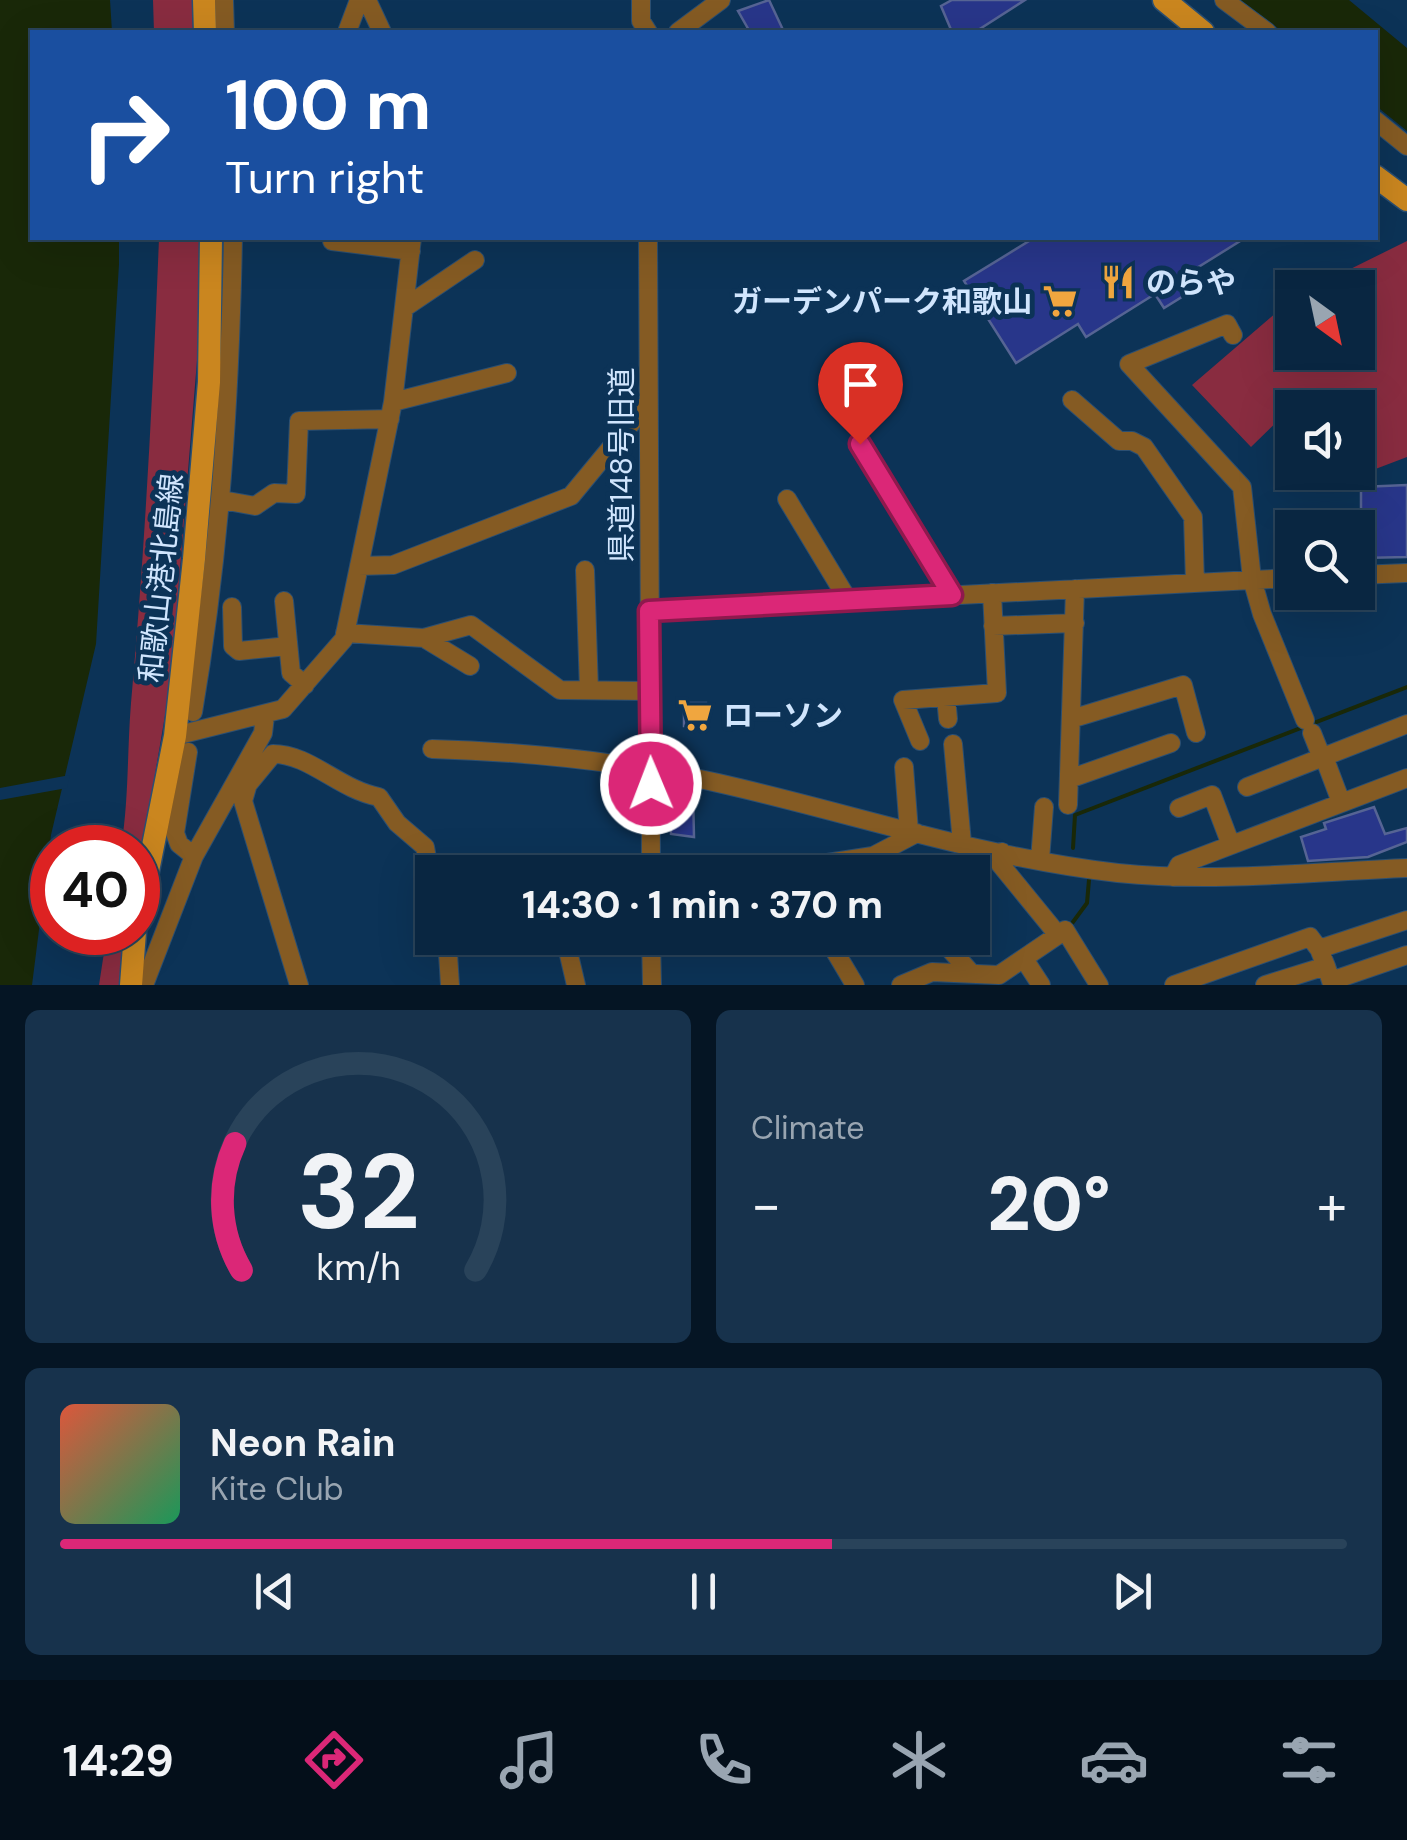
<!DOCTYPE html>
<meta charset="utf-8">
<style>
body{margin:0;font-family:"DM Sans","Noto Sans JP",sans-serif;background:#17324c;color:#f1f3f6;height:100vh;display:flex;flex-direction:column;font-size:38px;white-space:nowrap}
*{box-sizing:border-box;margin:0}
p{font-size:32px;color:#99a5b1}
.icon{flex:none;width:55px;height:55px;fill:none;stroke:currentColor;stroke-width:2;stroke-linecap:round;stroke-linejoin:round}
.map{position:relative;height:985px;overflow:hidden}
.panel{display:flex;flex-direction:column;gap:25px;padding:25px;background:#051524;flex:1}
.panel>*{flex:none}
.banner{position:absolute;left:30px;top:30px;width:1348px;height:210px;border-radius:0px;box-shadow:0 10px 40px #0002,0 0 0 2px #29435a;background:#1a4fa0;color:#fff;overflow:hidden}
.needle{width:65px;rotate:147deg}
.tools{position:absolute;left:1275px;top:270px;display:grid;gap:20px}
.tools a{display:grid;place-items:center;width:100px;height:100px;border-radius:0px;background:#092641;box-shadow:0 10px 40px #0002,0 0 0 2px #29435a;font-size:50px}
.speed{position:absolute;left:30px;top:825px;display:flex;gap:20px;font-size:50px;font-weight:700;text-align:center}
.speed>*{display:grid;place-content:center;width:130px;height:130px;border-radius:50%;background:#092641;box-shadow:0 10px 40px #0002,0 0 0 2px #29435a;line-height:1}
.speed .limit{border:15px solid #d22;background:#fff;color:#111}
.pin{position:absolute;display:grid;place-items:center;width:85px;height:85px;color:#fff;margin:-102px -42px;border-radius:50% 50% 50% 0;rotate:-45deg;box-shadow:0 0 10px #0007}
.pin .icon{rotate:45deg}
.me{position:absolute;width:110px;margin:-55px;rotate:359deg;stroke-linejoin:round;filter:drop-shadow(0 0 8px #0008)}
.turn{display:flex;align-items:center;gap:35px;height:210px;padding:0 30px;font-size:45px}
.turn .icon{width:130px;height:130px;stroke-width:2.5}
.turn b{display:block;font-size:70px;line-height:85px}
.big{font-size:75px;font-weight:800;line-height:1.1}
.panel .widget{flex:1;display:flex;flex-direction:column;justify-content:center;gap:15px;min-width:0;padding:0 35px;border-radius:15px;background:#17324c}
.panel .dial{align-items:center;gap:0}
.dial svg{height:260px;overflow:visible;fill:none;stroke:#29435a;stroke-width:7;stroke-linecap:round;text-anchor:middle}
.dial text{fill:#f1f3f6;stroke:none}
.song{display:flex;align-items:center;gap:30px}
.cover{width:120px;height:120px;border-radius:15px;background:linear-gradient(135deg,hsl(10 70% 55%),hsl(150 70% 35%))}
.played{height:10px;border-radius:5px;background:linear-gradient(90deg,#db2777 60%,#29435a 60%)}
.keys{display:flex;justify-content:space-around;direction:ltr}
.heat{display:flex;justify-content:space-between;align-items:center;font-size:55px;direction:ltr}
.panel .tiles{flex:1;display:grid;gap:25px;grid-template-columns:1fr 1fr}
.widget:last-child{grid-column:span 2}
.trip{position:absolute;left:415px;top:855px;width:575px;height:100px;border-radius:0px;background:#092641;box-shadow:0 10px 40px #0002,0 0 0 2px #29435a;font-weight:800;line-height:100px;text-align:center}
.dock{display:flex;height:160px;justify-content:space-around;align-items:center;background:#040f1a;color:#99a5b1}
.dock .icon{width:70px;height:70px}
.dock .current{color:#db2777}
.dock b{font-size:45px;color:#f1f3f6}
.map>svg:first-child{display:block}
.green{fill:#892c40}
.water{fill:#192808}
.pier{fill:#0c3357}
.lines{fill:none;stroke-linecap:round;stroke-linejoin:round}
.stream{stroke:#192808;stroke-width:4}
.building{fill:#28368a;stroke:#566494;stroke-width:2.5}
.minor-casing{stroke:#2b4f72;stroke-width:20}
.major-casing{stroke:#2b4f72;stroke-width:25}
.minor{stroke:#855b23;stroke-width:18}
.major{stroke:#ca861f;stroke-width:22}
.route-casing{stroke:#8e194d;stroke-width:25}
.route{stroke:#db2777;stroke-width:18}
.labels{text-anchor:middle;dominant-baseline:central;stroke-width:10;stroke-linejoin:round;paint-order:stroke}
.poi-label{font-size:30px;font-weight:bold;fill:#d0e5fd;stroke:#0c3357;text-anchor:start}
.street-label{font-size:30px;fill:#d0e5fd;stroke:#0c3357}
</style>
<div class="map">
<svg width="1407" height="985" viewBox="0 0 1407 985">
<rect width="100%" height="100%" fill="#0c3357"/>
<!-- green -->
<path class="green" d="M153,0H192L193,32H154Z
M159,238H200L202,299L171,680L138,875V848H121C129,799 127,752 131,703C145,548 153,393 159,238Z
M1407,241V457L1365,473L1358,465V408L1300,407L1296,403L1251,447L1192,385L1292,299V352H1358V288L1314,287Z
M107,933H128L122,985H99Z"/>
<!-- water -->
<path class="water" d="M0,0H110L112,32H32V238H119V264L96,644L51,835L32,985H0Z
M1240,0H1349L1407,48V131L1375,105V32H1283Z"/>
<!-- pier -->
<path class="pier" d="M70,775L67,788L0,800V788Z"/>
<g class="lines">
<!-- stream -->
<path class="stream" d="M1073,848L1075,815L1407,687
M1070,926L1087,903L1089,880"/>
</g>
<!-- building -->
<path class="building" d="M769,0L784,32H750L738,11Z
M952,0H1025L975,32H952L941,6Z
M1034,238H1245L1184,276L1193,290L1164,308L1155,294L1086,337L1078,324L1016,363L964,281Z
M1407,485V557L1361,558V487Z
M684,703H706V727L684,726Z
M693,793L694,837L671,834L669,794Z
M1374,807L1385,834L1407,828V842L1368,857L1308,861L1301,837L1326,829L1324,823Z"/>
<g class="lines">
<!-- minor casing -->
<g class="minor-casing">
<path id="minor" d="M224,0L225,32
M367,0L382,32
M641,0V21L648,32
M1224,0L1267,32
M347,32L359,0
M678,32L721,0
M1375,120L1407,146
M648,238L651,872
M332,241L411,251
M404,308L475,260
M1233,335L1227,324L1129,364L1242,487L1252,579L1262,614L1305,720
M1072,400L1119,441H1132L1144,447L1193,517L1195,583
M393,402L507,373
M860,444L952,595
M787,499L848,600
M222,500L255,506L274,493L296,494L299,421L390,419
M359,566L393,565L571,496L648,403
M585,570L589,690
M1358,575L1407,573
M284,601L291,673L305,685
M232,607L233,646L239,651L288,646
M649,611L1292,578
M993,626L1075,623
M345,633L424,638L471,625L560,690L650,691
M424,638L470,666
M946,697L948,719
M193,712C220,554 230,397 233,238
M1071,719L1183,685L1196,733
M1312,733L1322,758
M175,736L283,709L344,639L393,402L412,238
M920,741L903,700L997,693L992,593
M953,744L962,843
M432,749C529,752 623,761 718,783C851,813 983,858 1118,873C1213,883 1312,872 1407,868
M188,752L175,833L179,844L194,856
M1324,757L1341,802
M904,767L909,831
M1069,779L1171,743
M249,780L243,801L299,985
M1247,787L1407,724
M245,788L273,754C310,754 338,789 379,797L397,823L425,847L432,887
M1068,805L1075,589
M1179,808L1212,795L1231,845
M1002,852L1000,864L1058,935L1065,930L1099,985
M1040,860L1044,807
M880,867L885,872
M795,868L873,856L917,833
M1173,877L1179,865L1407,778
M447,938L450,985
M565,938L576,985
M651,938L652,985
M827,938L855,985
M940,938L972,974
M1024,959L1041,985
M1326,966L1331,981L1407,955
M144,985L194,856L263,733L265,716
M901,985L932,972L999,975L1058,935
M1174,985L1310,937L1319,949
M1265,985L1326,966L1319,949L1407,920"/>
</g>
<!-- major casing -->
<g class="major-casing">
<path id="major" d="M204,0L205,32
M1164,0L1203,32
M1375,176L1407,200
M138,921L175,736L194,559L209,382L211,238
M131,985L135,932"/>
</g>
<!-- minor -->
<use href="#minor" class="minor"/>
<!-- major -->
<use href="#major" class="major"/>
</g>
<g class="lines">
<!-- route casing -->
<g class="route-casing">
<path id="route" d="M651,784L649,611L952,595L860,444"/>
</g>
<!-- route -->
<use href="#route" class="route"/>
</g>
<!-- icons -->
<defs>
<g id="restaurant-bare" transform="scale(2.7)"><path d="M-5-6h1v4h1v-4h1v4h1v-4h1v5L-1.5 .5V6h-2V.5L-5-1ZM5-6V6H3V1.5H1.5Q1.5-4 5-6Z" fill="#f0a63f" stroke="#0c3357" stroke-width="2.5" paint-order="stroke"/></g>
<g id="supermarket-bare" transform="scale(2.7)"><path d="M-6-5.5h2.5l.6 2H6L4.5 2H-2.5L-4.4-4H-6ZM-1.5 3.2a1.3 1.3 0 1 0 .1 0ZM3 3.2a1.3 1.3 0 1 0 .1 0Z" fill="#f0a63f" stroke="#0c3357" stroke-width="2.5" paint-order="stroke"/></g>
</defs>
<g fill-rule="evenodd">
<use href="#restaurant-bare" x="1118" y="282"/>
<use href="#supermarket-bare" x="1060" y="301"/>
<use href="#supermarket-bare" x="695" y="715"/>
</g>
<g class="labels">
<!-- poi labels -->
<g class="poi-label">
<text x="1146" y="282">のらや</text>
<text x="1032" y="301" text-anchor="end">ガーデンパーク和歌山</text>
<text x="723" y="715">ローソン</text>
</g>
<!-- street labels -->
<g class="street-label">
<text transform="translate(621 465) rotate(-90)">県道148号旧道</text>
<text transform="translate(161 578) rotate(-84)">和歌山港北島線</text>
</g>
</g>
</svg>
<div class="tools">
<a><svg class="needle" viewBox="-14 -14 28 28"><path d="M0-13l5 13h-10z" fill="#e53935"/><path d="M0 13l5-13h-10z" fill="#99a5b1"/></svg></a>
<a><svg class="icon" aria-label="sound" viewBox="0 0 24 24"><path d="M4 9h4l5-4v14l-5-4H4zM17 9q2 3 0 6"/></svg></a>
<a><svg class="icon" aria-label="search" viewBox="0 0 24 24"><circle cx="10" cy="10" r="6"/><path d="M15 15l6 6"/></svg></a>
</div>
<div class="speed"><div class="limit">40</div></div>
<div class="pin" style="left:860px;top:444px;background:#d93025"><svg class="icon" aria-label="arrive" viewBox="0 0 24 24"><path d="M6 21V4h12l-3 4 3 4H6"/></svg></div>
<svg class="me" style="left:651px;top:784px" viewBox="-20 -20 40 40"><circle r="17" fill="#db2777" stroke="#fff" stroke-width="3"/><path d="M0-11L8 9 0 5-8 9z" fill="#fff"/></svg>
<div class="trip">14:30 · 1 min · 370 m</div>
<div class="banner">
<div class="turn"><svg class="icon" aria-label="right" viewBox="0 0 24 24"><path d="M7 20v-9h11M14 6l5 5-5 5"/></svg><div><b>100 m</b>Turn right</div></div>
</div>
</div>
<section class="panel">
<div class="tiles">
<div class="widget dial"><svg viewBox="0 0 100 80">
<path d="M14 69A42 42 0 1 1 86 69"/>
<path d="M14 69A42 42 0 0 1 12 30" stroke="#db2777"/>
<text x="50" y="56" font-size="32" font-weight="700">32</text>
<text x="50" y="72" font-size="11">km/h</text>
</svg></div>
<div class="widget"><p>Climate</p>
<div class="heat"><a>−</a><b class="big">20°</b><a>+</a></div>
</div>
<div class="widget">
<div class="song"><i class="cover"></i><div><b>Neon Rain</b><p>Kite Club</p></div></div>
<div class="played"></div>
<div class="keys"><svg class="icon" aria-label="previous" viewBox="0 0 24 24"><path d="M18 5L8 12l10 7zM5 5v14"/></svg><svg class="icon" aria-label="pause" viewBox="0 0 24 24"><path d="M8 5v14M16 5v14"/></svg><svg class="icon" aria-label="next" viewBox="0 0 24 24"><path d="M6 5l10 7-10 7zM19 5v14"/></svg></div>
</div>
</div>
</section>
<nav class="dock">
<b>14:29</b>
<svg class="icon current" aria-label="directions" viewBox="0 0 24 24"><path d="M12 3l9 9-9 9-9-9zM9 14v-3h6M13 9l2 2-2 2"/></svg>
<svg class="icon" aria-label="music" viewBox="0 0 24 24"><path d="M9 18V5l10-2v13"/><circle cx="6" cy="18" r="3"/><circle cx="16" cy="16" r="3"/></svg>
<svg class="icon" aria-label="phone" viewBox="0 0 24 24"><path d="M5 4h4l2 5-3 2q2 4 5 5l2-3 5 2v4C11 20 4 13 5 4z"/></svg>
<svg class="icon" aria-label="climate" viewBox="0 0 24 24"><path d="M12 3v18M4 7l16 10M4 17L20 7"/></svg>
<svg class="icon" aria-label="car" viewBox="0 0 24 24"><path d="M5 17H2v-5l4-1 3-4h7l3 4 3 1v5h-3M9 17h6M6 11h13"/><circle cx="7" cy="17" r="2"/><circle cx="17" cy="17" r="2"/></svg>
<svg class="icon" aria-label="filters" viewBox="0 0 24 24"><path d="M4 7h16M4 17h16"/><circle cx="9" cy="7" r="2"/><circle cx="15" cy="17" r="2"/></svg>
</nav>
